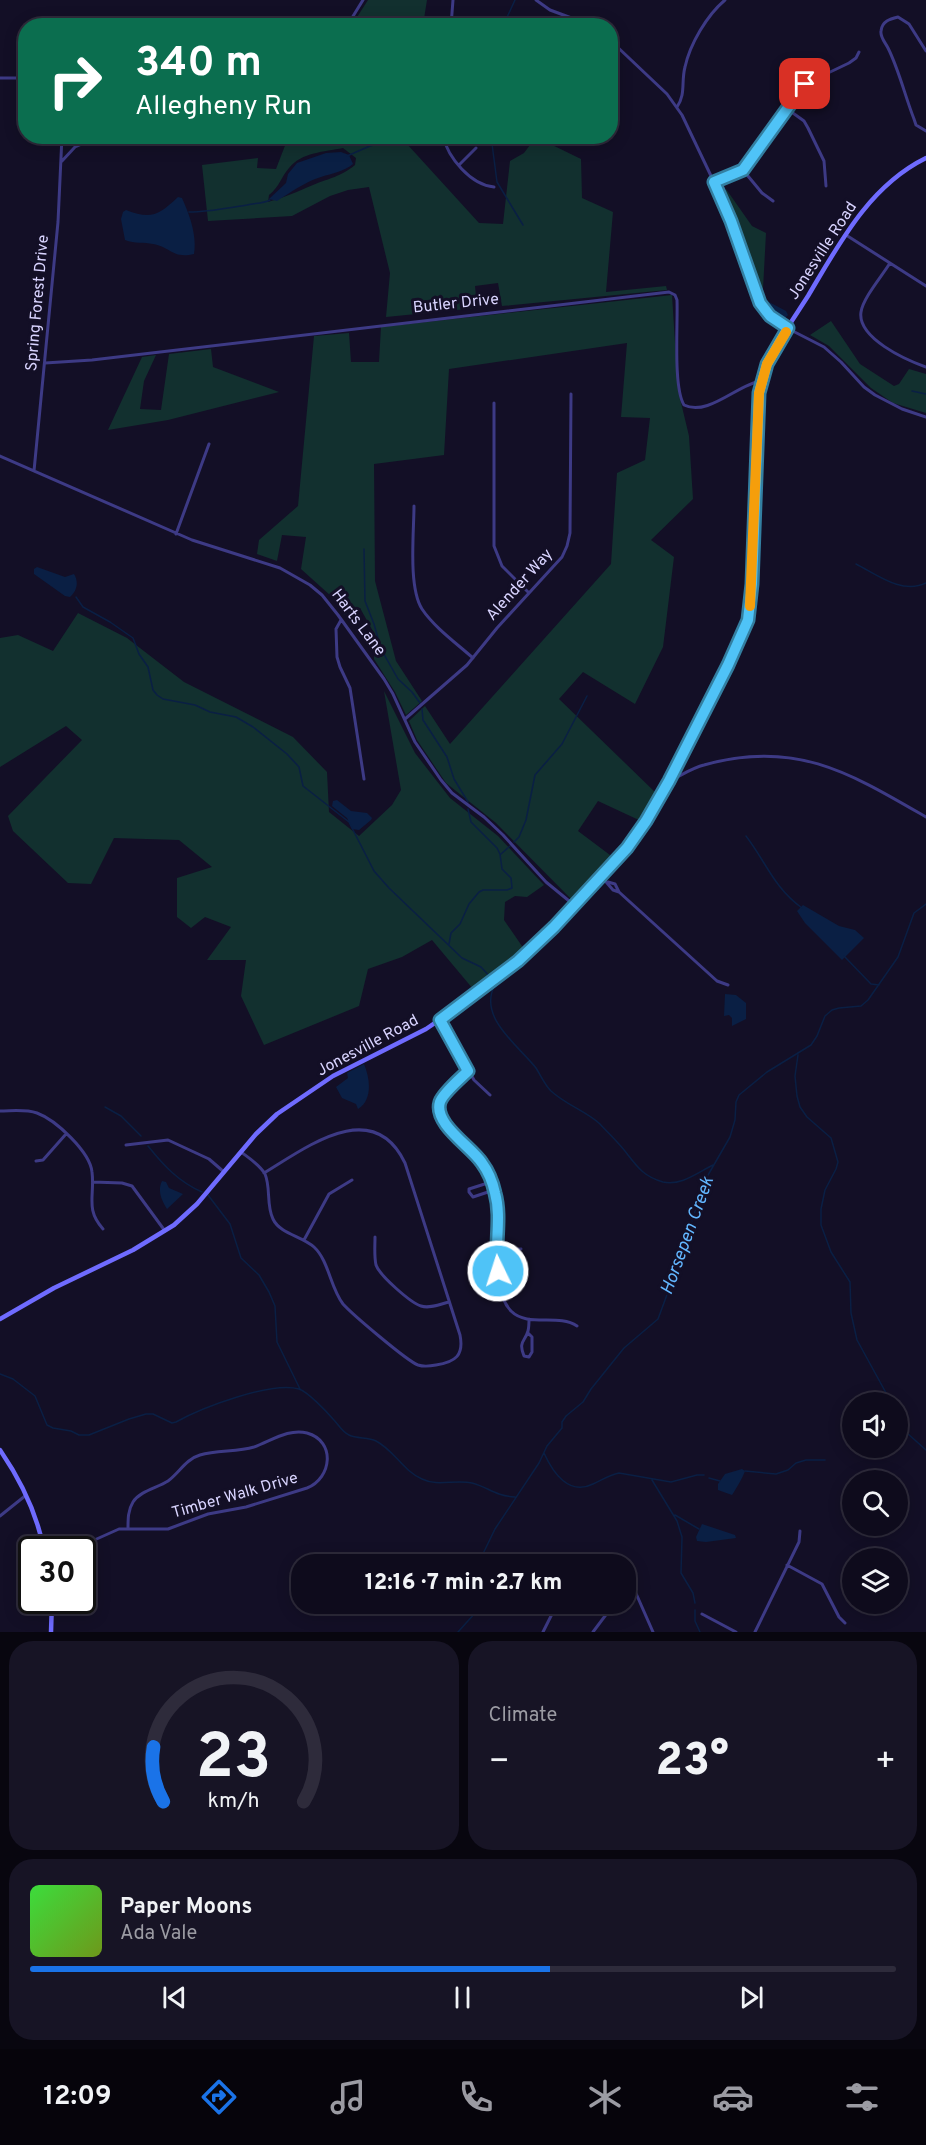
<!DOCTYPE html>
<meta charset="utf-8">
<style>
body{margin:0;font-family:Overpass,sans-serif;background:#171425;color:#f1f3f6;height:100vh;display:flex;flex-direction:column;font-size:22px;white-space:nowrap}
*{box-sizing:border-box;margin:0}
p{font-size:20px;color:#9b9ba3}
.icon{flex:none;width:33px;height:33px;fill:none;stroke:currentColor;stroke-width:2;stroke-linecap:round;stroke-linejoin:round}
.map{position:relative;height:1632px;overflow:hidden}
.sheet{display:flex;flex-direction:column;gap:9px;padding:9px;background:#08060f;flex:1}
.sheet>*{flex:none}
.top-card{position:absolute;left:18px;top:18px;width:600px;height:126px;border-radius:24px;box-shadow:0 3px 15px #0003,0 0 0 2px #2e2b3b;background:#0b6e4f;color:#fff;overflow:hidden}
.buttons{position:absolute;left:842px;top:1392px;display:grid;gap:12px}
.buttons a{display:grid;place-items:center;width:66px;height:66px;border-radius:50%;background:#0e0b1c;box-shadow:0 3px 15px #0003,0 0 0 2px #2e2b3b;font-size:30px}
.speed{position:absolute;left:18px;top:1536px;display:flex;gap:12px;font-size:30px;font-weight:700;text-align:center}
.speed>*{display:grid;place-content:center;width:78px;height:78px;border-radius:50%;background:#0e0b1c;box-shadow:0 3px 15px #0003,0 0 0 2px #2e2b3b;line-height:1}
.speed .limit{border:3px solid #111;border-radius:9px;background:#fff;color:#111}
.pin{position:absolute;display:grid;place-items:center;width:51px;height:51px;color:#fff;margin:-26px;border-radius:12px;box-shadow:0 3px 9px #0006}
.me{position:absolute;width:66px;margin:-33px;rotate:356deg;stroke-linejoin:round;filter:drop-shadow(0 0 4px #0008)}
.turn{display:flex;align-items:center;gap:21px;height:126px;padding:0 18px;font-size:27px}
.turn .icon{width:78px;height:78px;stroke-width:2.5}
.turn b{display:block;font-size:42px;line-height:51px}
.big{font-size:45px;font-weight:800;line-height:1.1}
.sheet .card{flex:1;display:flex;flex-direction:column;justify-content:center;gap:9px;min-width:0;padding:0 21px;border-radius:24px;background:#171425}
.sheet .dial{align-items:center;gap:0}
.dial svg{height:156px;overflow:visible;fill:none;stroke:#2e2b3b;stroke-width:7;stroke-linecap:round;text-anchor:middle}
.dial text{fill:#f1f3f6;stroke:none}
.song{display:flex;align-items:center;gap:18px}
.cover{width:72px;height:72px;border-radius:9px;background:linear-gradient(135deg,hsl(120 70% 55%),hsl(80 70% 35%))}
.played{height:6px;border-radius:3px;background:linear-gradient(90deg,#1a73e8 60%,#2e2b3b 60%)}
.keys{display:flex;justify-content:space-around;direction:ltr}
.heat{display:flex;justify-content:space-between;align-items:center;font-size:33px;direction:ltr}
.sheet .tiles{flex:1;display:grid;gap:9px;grid-template-columns:1fr 1fr}
.card:last-child{grid-column:span 2}
.trip{position:absolute;left:291px;top:1554px;width:345px;height:60px;border-radius:24px;background:#0e0b1c;box-shadow:0 3px 15px #0003,0 0 0 2px #2e2b3b;font-weight:800;line-height:60px;text-align:center}
.menu{display:flex;height:96px;justify-content:space-around;align-items:center;background:#06040b;color:#9b9ba3}
.menu .icon{width:42px;height:42px}
.menu .on{color:#1a73e8}
.menu b{font-size:27px;color:#f1f3f6}
.map>svg:first-child{display:block}
.green{fill:#12302f;fill-rule:evenodd}
.water{fill:#0a1f44}
.lines{fill:none;stroke-linecap:round;stroke-linejoin:round}
.stream{stroke:#0a1f44;stroke-width:1.5}
.street{stroke:#3d3a85;stroke-width:3}
.secondary{stroke:#6f6bff;stroke-width:4.5}
.route-casing{stroke:#337fa1;stroke-width:15}
.route{stroke:#4fc3f7;stroke-width:10}
.slow{stroke:#f59e0b;stroke-width:10}
.labels{text-anchor:middle;dominant-baseline:central;stroke-width:6;stroke-linejoin:round;paint-order:stroke}
.street-label{font-size:16px;fill:#d9d4ff;stroke:#130f26}
.water-label{font-size:18px;font-style:italic;fill:#62b6ff;stroke:#130f26}
</style>
<div class="map">
<svg width="926" height="1632" viewBox="0 0 926 1632">
<rect width="100%" height="100%" fill="#130f26"/>
<!-- green -->
<path class="green" d="M368,0H427L423,25H352Z
M298,137H408L407,144L479,223L503,224L510,161L524,153L536,137H545L542,140L581,159L582,198L613,212L606,292L666,286L667,290L502,306L498,283L475,286L477,308L386,317L390,273L369,187L348,190L330,196L292,216L208,221L202,165L258,158L257,168L276,169L286,143ZM343,148L356,158L355,165C340,177 330,178 313,185C296,192 286,197 268,202L269,195C280,186 281,177 289,168C302,152 324,152 343,148Z
M726,189L752,226L766,233L763,289L725,201Z
M672,295L678,390L689,436L693,499L651,540L674,557L663,647L635,704L583,672L559,699L657,794L641,821L598,801L578,831L614,858L573,901L496,823L446,783L417,740L409,721L425,706L450,744L611,564L617,473L645,460L650,418L621,417L627,343L449,369L444,455L374,464L375,581L396,661L422,701L406,715L395,692L374,659V633L360,608L344,615L331,596L301,569L306,537L282,535L277,561L257,554L259,540L298,506L314,336L349,333L351,362H379L381,327Z
M831,321L860,364L894,386L899,384L909,369L926,374V413L893,403L871,388L829,346L810,335Z
M211,349L213,367L279,392L168,420L108,430L142,357L156,355L144,381L140,409L161,410L169,354Z
M78,613L127,638L184,682L293,737L327,772L329,812L359,836L392,805L401,790L384,691L415,753L450,798L498,836L544,885L527,897L515,896L505,902L504,920L524,949L473,989L432,940L402,957L368,969L359,1006L264,1045L241,996L246,960H207L231,927L205,917L191,928L177,917V878L212,867L179,840L114,838L91,884L68,883L13,831L8,816L82,740L66,726L0,767V638L18,635L53,651Z"/>
<!-- water -->
<path class="water" d="M341,152L349,155L353,164C343,172 333,173 321,177C305,182 291,192 277,201L269,199L286,183L288,174L297,163L326,153Z
M178,197L182,198C190,216 197,235 194,254C172,259 171,247 153,244C144,242 135,244 125,240L121,219L123,212L126,210C151,220 159,215 178,197Z
M769,302L786,311L788,315L785,318C777,318 772,313 767,307Z
M37,567L65,577L74,574C79,582 77,591 70,597L65,596L34,574V569Z
M337,800L351,811L367,813L372,818L371,820L359,830L352,829L347,818L332,806L333,801Z
M803,905L839,926L855,930L864,938L842,960L805,923L797,911Z
M725,994L736,995L746,1003V1019L732,1026V1018L729,1015L724,1016Z
M364,1064C370,1078 373,1100 358,1109L356,1104L342,1098L336,1087L348,1078L347,1073Z
M162,1181L166,1182L169,1188L183,1194L167,1209C162,1201 157,1191 162,1181Z
M742,1469L745,1471C743,1477 736,1489 732,1495L718,1490V1484L725,1474Z
M702,1524L735,1535L736,1538L706,1542L697,1541L696,1537Z"/>
<g class="lines">
<!-- stream -->
<path class="stream" d="M503,26L515,0
M491,136L497,182L523,225
M347,156L370,146L404,136
M189,212C209,212 227,208 247,205C255,203 262,204 270,200
M912,391L926,394
M364,549L365,601L374,624L381,649L398,679L412,692L420,703
M856,564C876,574 902,595 926,583
M76,597L83,607L110,622L133,638L139,654L148,667L153,690L157,695L163,699L195,705L210,712L236,717L253,727L287,754L299,767L303,786L349,822L374,871L389,888L462,958L481,967L491,978
M422,709L423,720L447,757L454,779L468,802
M746,836C766,862 774,888 802,908
M514,842L519,837L526,820L535,775L562,744L587,696
M501,854L510,846
M449,944L451,933L460,924L469,904L479,892L483,890H507L512,888L511,878L502,869L500,854L497,848L471,822L468,809
M844,956L871,984L879,985
M493,982L495,985C477,1017 519,1046 536,1068C541,1076 545,1085 551,1091C566,1105 586,1111 600,1124C609,1134 620,1144 628,1155C638,1168 645,1177 663,1182C681,1186 697,1173 713,1165
M798,1055L795,1076L797,1096L800,1107L807,1117L831,1138L838,1162L836,1169L825,1190L821,1209V1225L831,1252L850,1282L851,1313L857,1340L891,1402
M105,1107L121,1116L141,1136
M148,1146C164,1166 179,1182 202,1192
M208,1195L230,1224L241,1258L259,1275L269,1292L275,1306L277,1342L300,1389
M0,1374L13,1379L35,1396L47,1425L53,1428L71,1431L79,1435H89L129,1419L146,1414H153L172,1423L176,1422C201,1408 271,1381 299,1389C308,1392 326,1411 333,1419C338,1424 342,1432 349,1435C357,1439 368,1437 376,1441C394,1450 403,1471 422,1479C438,1487 455,1479 472,1483C488,1487 495,1496 515,1497
M897,1413L907,1433L926,1450
M544,1453C553,1473 569,1496 593,1484C602,1480 609,1475 619,1473L671,1482L697,1475H704
M745,1471L776,1474L788,1470L796,1463L806,1460H825
M709,1478L720,1481
M652,1480L677,1521L682,1537L681,1573L693,1593L695,1603
M675,1515L699,1529
M478,1564L495,1529L539,1463L547,1446L562,1428V1422L566,1416L583,1402L591,1389L624,1348L658,1319L682,1254L704,1182L730,1137L735,1120L736,1102L739,1095L767,1072L811,1045L817,1036L825,1016L832,1010L839,1008L861,1006L868,1000L898,957L914,913L926,904
M695,1610V1621L700,1632
M458,1632L476,1612L479,1604"/>
<!-- street -->
<path class="street" d="M536,0L550,10L593,26
M347,26L363,0
M451,26L453,0
M610,40L667,94L682,115L722,199L755,289L768,314L781,325L824,347L841,362L864,387L875,395L902,409L926,417
M926,51L909,24L898,17C890,19 882,21 881,31C880,37 885,42 888,48C899,70 905,96 914,119L916,125L926,131
M0,78H26
M677,107C686,94 681,82 685,67C690,44 707,15 725,0
M786,108L804,121L808,128L824,161L826,186
M443,136C448,158 471,185 494,187
M62,161L75,147L100,136
M459,165L476,148
M743,170L762,193L773,201
M714,182L743,170L805,84L849,63L856,58L859,52
M846,235L926,286
M890,263C882,276 863,298 861,312C857,338 906,360 926,367
M45,363L92,360L669,292L675,295L677,300C678,324 673,387 684,405C708,417 738,384 761,381
M494,403V546L502,566L528,592
M0,456L192,540L280,568L310,585L322,595L338,615L384,679L393,694L415,742L441,780L452,793L484,817L503,835L546,882L574,905
M34,471L58,222L62,136
M414,506C414,532 408,587 422,609C434,627 456,643 473,658
M176,534L209,444
M341,620L336,629L337,657L340,667L350,688L364,779
M405,719L467,665L497,628L562,557L567,546L570,533L571,394
M671,780C682,775 692,768 704,765C795,739 850,773 926,817
M601,876L613,890L619,892L717,981L728,985
M608,882L615,884L619,892
M440,1020L474,1080L490,1095
M468,1071C459,1080 439,1094 439,1106C439,1130 471,1145 483,1164C488,1172 493,1184 496,1193C503,1224 486,1284 511,1311C528,1328 558,1313 577,1326
M0,1111C12,1111 25,1109 37,1113C56,1120 90,1152 92,1172C95,1196 85,1209 103,1229
M126,1145L168,1140L209,1159L224,1172
M241,1152C249,1158 260,1165 265,1174C271,1188 266,1205 273,1219C280,1234 302,1236 314,1247C329,1261 330,1287 343,1304C352,1314 407,1361 418,1365C424,1367 431,1366 436,1365C456,1362 464,1355 460,1335L405,1163C373,1096 307,1147 264,1173
M36,1161L43,1160L66,1134
M93,1182L122,1183L132,1186L165,1231
M491,1182L469,1189V1192L473,1197L494,1190
M375,1237C375,1246 374,1256 376,1265C380,1276 411,1303 421,1306C430,1309 440,1304 449,1302
M304,1240L329,1194L352,1180
M496,1250L521,1249
M528,1333L532,1337V1352L529,1357L524,1356C518,1341 525,1342 528,1331C529,1327 529,1323 529,1319
M0,1516L25,1496
M65,1550L81,1546L119,1529H168L208,1514L246,1507L307,1488C332,1478 336,1441 307,1433C289,1428 271,1441 254,1447C237,1452 217,1450 200,1455C186,1459 179,1473 168,1481C157,1488 140,1491 133,1502C128,1510 128,1519 128,1528
M591,1564L601,1562L613,1564
M787,1565L822,1584L839,1617L845,1623
M626,1574L631,1582L653,1632
M626,1594L634,1589
M702,1614L736,1632
M543,1632L557,1604
M593,1632L614,1604
M755,1632L799,1542L800,1531"/>
<!-- secondary -->
<path class="secondary" d="M0,1319L54,1288L133,1250L174,1225L197,1204L256,1134L277,1114L333,1076L426,1029L454,1010L536,945L627,848L646,821L669,781L727,665L748,620L752,586L758,405L761,381L767,364C778,340 794,318 808,296C839,244 869,186 926,158
M0,1450C20,1479 37,1514 44,1550
M51,1632L52,1600"/>
</g>
<g class="lines">
<!-- route casing -->
<g class="route-casing">
<path id="route" d="M498,1271C494,1245 502,1218 495,1193C493,1184 488,1171 482,1163C472,1147 433,1124 440,1102C443,1093 461,1078 468,1071L440,1020L518,961L554,927L627,848L646,821L669,781L728,665L748,620L752,584L759,393L767,364L788,328L770,316L760,303L731,221L714,182L743,170L805,84"/>
</g>
<!-- route -->
<use href="#route" class="route"/>
<!-- slow -->
<path class="slow" d="M750,606L759,393L767,364L786,332"/>
</g>
<g class="labels">
<!-- street labels -->
<g class="street-label">
<text transform="translate(823 251) rotate(-57)">Jonesville Road</text>
<text transform="translate(38 303) rotate(-85)">Spring Forest Drive</text>
<text transform="translate(456 304) rotate(-6)">Butler Drive</text>
<text transform="translate(520 585) rotate(-48)">Alender Way</text>
<text transform="translate(358 623) rotate(53)">Harts Lane</text>
<text transform="translate(368 1046) rotate(-28)">Jonesville Road</text>
<text transform="translate(235 1496) rotate(-16)">Timber Walk Drive</text>
</g>
<!-- water labels -->
<g class="water-label">
<text transform="translate(688 1236) rotate(-70)">Horsepen Creek</text>
</g>
</g>
</svg>
<div class="buttons">
<a><svg class="icon" aria-label="sound" viewBox="0 0 24 24"><path d="M4 9h4l5-4v14l-5-4H4zM17 9q2 3 0 6"/></svg></a>
<a><svg class="icon" aria-label="search" viewBox="0 0 24 24"><circle cx="10" cy="10" r="6"/><path d="M15 15l6 6"/></svg></a>
<a><svg class="icon" aria-label="layers" viewBox="0 0 24 24"><path d="M12 4l9 5-9 5-9-5zM3 14l9 5 9-5"/></svg></a>
</div>
<div class="speed"><div class="limit">30</div></div>
<div class="pin" style="left:805px;top:84px;background:#d93025"><svg class="icon" aria-label="arrive" viewBox="0 0 24 24"><path d="M6 21V4h12l-3 4 3 4H6"/></svg></div>
<svg class="me" style="left:498px;top:1271px" viewBox="-20 -20 40 40"><circle r="17" fill="#4fc3f7" stroke="#fff" stroke-width="3"/><path d="M0-11L8 9 0 5-8 9z" fill="#fff"/></svg>
<div class="trip">12:16 · 7 min · 2.7 km</div>
<div class="top-card">
<div class="turn"><svg class="icon" aria-label="right" viewBox="0 0 24 24"><path d="M7 20v-9h11M14 6l5 5-5 5"/></svg><div><b>340 m</b>Allegheny Run</div></div>
</div>
</div>
<section class="sheet">
<div class="tiles">
<div class="card dial"><svg viewBox="0 0 100 80">
<path d="M14 69A42 42 0 1 1 86 69"/>
<path d="M14 69A42 42 0 0 1 9 41" stroke="#1a73e8"/>
<text x="50" y="56" font-size="32" font-weight="700">23</text>
<text x="50" y="72" font-size="11">km/h</text>
</svg></div>
<div class="card"><p>Climate</p>
<div class="heat"><a>−</a><b class="big">23°</b><a>+</a></div>
</div>
<div class="card">
<div class="song"><i class="cover"></i><div><b>Paper Moons</b><p>Ada Vale</p></div></div>
<div class="played"></div>
<div class="keys"><svg class="icon" aria-label="previous" viewBox="0 0 24 24"><path d="M18 5L8 12l10 7zM5 5v14"/></svg><svg class="icon" aria-label="pause" viewBox="0 0 24 24"><path d="M8 5v14M16 5v14"/></svg><svg class="icon" aria-label="next" viewBox="0 0 24 24"><path d="M6 5l10 7-10 7zM19 5v14"/></svg></div>
</div>
</div>
</section>
<nav class="menu">
<b>12:09</b>
<svg class="icon on" aria-label="directions" viewBox="0 0 24 24"><path d="M12 3l9 9-9 9-9-9zM9 14v-3h6M13 9l2 2-2 2"/></svg>
<svg class="icon" aria-label="music" viewBox="0 0 24 24"><path d="M9 18V5l10-2v13"/><circle cx="6" cy="18" r="3"/><circle cx="16" cy="16" r="3"/></svg>
<svg class="icon" aria-label="phone" viewBox="0 0 24 24"><path d="M5 4h4l2 5-3 2q2 4 5 5l2-3 5 2v4C11 20 4 13 5 4z"/></svg>
<svg class="icon" aria-label="climate" viewBox="0 0 24 24"><path d="M12 3v18M4 7l16 10M4 17L20 7"/></svg>
<svg class="icon" aria-label="car" viewBox="0 0 24 24"><path d="M5 17H2v-5l4-1 3-4h7l3 4 3 1v5h-3M9 17h6M6 11h13"/><circle cx="7" cy="17" r="2"/><circle cx="17" cy="17" r="2"/></svg>
<svg class="icon" aria-label="filters" viewBox="0 0 24 24"><path d="M4 7h16M4 17h16"/><circle cx="9" cy="7" r="2"/><circle cx="15" cy="17" r="2"/></svg>
</nav>
